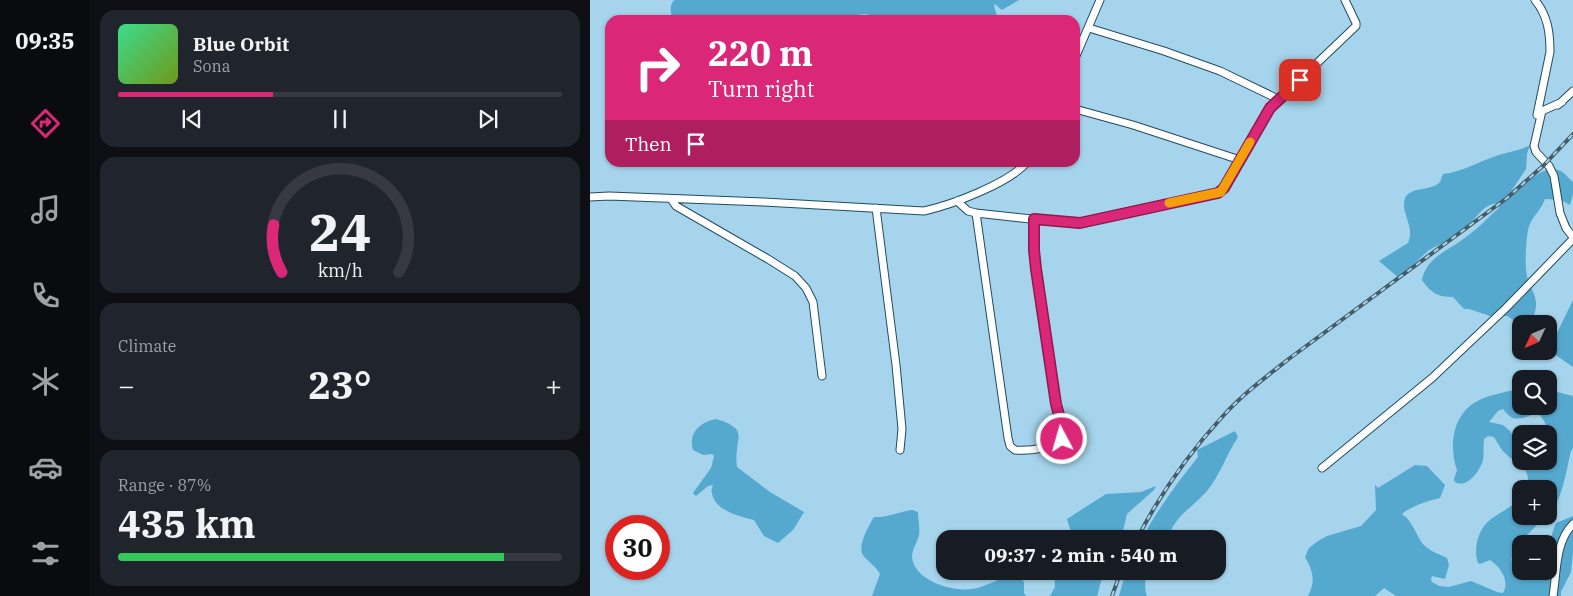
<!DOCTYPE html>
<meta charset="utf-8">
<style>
body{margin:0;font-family:"IBM Plex Serif",serif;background:#20242c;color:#f1f3f6;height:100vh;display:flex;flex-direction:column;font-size:19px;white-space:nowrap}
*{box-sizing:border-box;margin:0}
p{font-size:16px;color:#9ea1a6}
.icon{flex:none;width:28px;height:28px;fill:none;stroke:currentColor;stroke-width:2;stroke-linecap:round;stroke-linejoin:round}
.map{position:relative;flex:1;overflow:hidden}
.panel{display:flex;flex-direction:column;gap:10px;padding:10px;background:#0d0f14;width:500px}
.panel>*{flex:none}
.banner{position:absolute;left:15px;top:15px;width:475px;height:152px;border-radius:15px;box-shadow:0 1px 4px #0004;background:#db2777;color:#fff;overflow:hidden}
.needle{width:32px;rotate:226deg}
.controls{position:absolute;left:922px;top:315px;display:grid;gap:10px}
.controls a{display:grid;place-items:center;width:45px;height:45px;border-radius:10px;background:#171b24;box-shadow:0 1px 4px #0004;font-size:25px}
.speed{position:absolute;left:15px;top:515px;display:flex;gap:10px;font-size:25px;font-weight:700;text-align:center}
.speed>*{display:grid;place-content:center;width:65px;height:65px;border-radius:50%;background:#171b24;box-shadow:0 1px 4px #0004;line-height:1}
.speed .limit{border:8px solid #d22;background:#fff;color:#111}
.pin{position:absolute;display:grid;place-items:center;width:42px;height:42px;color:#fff;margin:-21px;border-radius:10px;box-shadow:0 2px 8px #0006}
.me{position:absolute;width:55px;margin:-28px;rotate:354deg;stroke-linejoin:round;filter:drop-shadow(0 0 4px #0008)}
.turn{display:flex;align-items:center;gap:18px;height:105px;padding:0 20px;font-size:22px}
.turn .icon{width:65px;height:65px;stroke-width:2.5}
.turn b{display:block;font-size:35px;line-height:42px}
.then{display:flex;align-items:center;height:48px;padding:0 20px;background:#0003;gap:10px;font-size:19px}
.big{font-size:38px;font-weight:800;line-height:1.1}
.panel .widget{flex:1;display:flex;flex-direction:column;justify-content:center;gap:8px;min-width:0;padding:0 18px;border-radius:15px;background:#20242c}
.panel .dial{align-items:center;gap:0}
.dial svg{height:130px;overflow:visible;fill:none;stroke:#363941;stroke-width:7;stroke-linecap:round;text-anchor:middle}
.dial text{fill:#f1f3f6;stroke:none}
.song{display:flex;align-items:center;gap:15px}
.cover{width:60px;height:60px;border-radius:8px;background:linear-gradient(135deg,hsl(150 70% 55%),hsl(80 70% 35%))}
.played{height:5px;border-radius:2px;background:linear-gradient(90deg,#db2777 35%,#363941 35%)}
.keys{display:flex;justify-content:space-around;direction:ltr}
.heat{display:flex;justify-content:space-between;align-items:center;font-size:28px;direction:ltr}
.charge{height:8px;border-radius:4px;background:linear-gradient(90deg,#34c759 87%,#363941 0)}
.trip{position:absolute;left:346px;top:530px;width:290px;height:50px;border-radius:15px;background:#171b24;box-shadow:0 1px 4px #0004;font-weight:800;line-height:50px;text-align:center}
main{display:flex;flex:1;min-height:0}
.menu{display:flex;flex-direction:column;width:90px;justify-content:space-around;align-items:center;background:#090b0e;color:#9ea1a6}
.menu .icon{width:35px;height:35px}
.menu .selected{color:#db2777}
.menu b{font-size:22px;color:#f1f3f6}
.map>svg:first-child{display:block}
.green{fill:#55a8ce;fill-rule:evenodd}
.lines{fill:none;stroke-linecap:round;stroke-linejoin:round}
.street-casing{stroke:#204c60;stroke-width:9}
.street{stroke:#fff;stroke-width:7}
.rail-casing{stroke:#435c67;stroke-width:4}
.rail{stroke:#a5d4ec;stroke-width:2;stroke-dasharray:5.5;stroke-linecap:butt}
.route-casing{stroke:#8e194d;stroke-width:12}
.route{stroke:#db2777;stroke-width:9}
.slow{stroke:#f59e0b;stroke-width:9}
</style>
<main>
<nav class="menu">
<b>09:35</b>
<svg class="icon selected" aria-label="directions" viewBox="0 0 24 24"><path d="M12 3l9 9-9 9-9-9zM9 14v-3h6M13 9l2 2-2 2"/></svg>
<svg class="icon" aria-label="music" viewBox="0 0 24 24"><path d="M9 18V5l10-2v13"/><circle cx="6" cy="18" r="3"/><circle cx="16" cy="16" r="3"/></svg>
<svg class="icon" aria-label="phone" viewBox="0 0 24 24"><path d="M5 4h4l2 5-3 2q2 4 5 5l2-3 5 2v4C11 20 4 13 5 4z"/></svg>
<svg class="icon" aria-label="climate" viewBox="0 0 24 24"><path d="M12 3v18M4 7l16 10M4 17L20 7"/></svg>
<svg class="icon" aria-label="car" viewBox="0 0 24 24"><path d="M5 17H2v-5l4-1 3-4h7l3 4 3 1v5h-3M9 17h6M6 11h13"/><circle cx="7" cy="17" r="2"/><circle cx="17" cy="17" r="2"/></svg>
<svg class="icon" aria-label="filters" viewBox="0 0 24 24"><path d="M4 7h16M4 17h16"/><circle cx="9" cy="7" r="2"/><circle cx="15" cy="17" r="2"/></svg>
</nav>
<section class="panel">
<div class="widget">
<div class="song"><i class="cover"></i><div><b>Blue Orbit</b><p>Sona</p></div></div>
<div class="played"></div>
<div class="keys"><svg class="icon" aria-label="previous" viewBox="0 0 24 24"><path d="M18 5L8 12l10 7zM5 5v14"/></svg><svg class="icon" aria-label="pause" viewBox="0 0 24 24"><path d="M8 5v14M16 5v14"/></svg><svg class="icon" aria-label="next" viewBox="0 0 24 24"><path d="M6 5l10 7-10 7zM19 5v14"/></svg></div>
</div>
<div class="widget dial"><svg viewBox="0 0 100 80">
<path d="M14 69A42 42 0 1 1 86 69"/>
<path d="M14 69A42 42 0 0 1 9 40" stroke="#db2777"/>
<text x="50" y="56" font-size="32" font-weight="700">24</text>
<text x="50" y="72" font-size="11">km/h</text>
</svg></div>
<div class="widget"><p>Climate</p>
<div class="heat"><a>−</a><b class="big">23°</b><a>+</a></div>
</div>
<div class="widget"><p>Range · 87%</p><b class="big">435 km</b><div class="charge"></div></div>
</section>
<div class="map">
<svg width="983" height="596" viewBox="0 0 983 596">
<rect width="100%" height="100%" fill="#a5d4ec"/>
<!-- green -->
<path class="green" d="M84,0H429L412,10L405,4L404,6L408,20H305L275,14L224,20H84C80,14 79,6 84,0Z
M940,145L937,154L936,169L920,193H925C937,184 954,162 971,171C975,173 979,179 983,182V194L980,205L971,200L955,199C951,211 940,218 938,230C936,242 935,258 936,270C938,292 954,296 941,322L931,324V325L917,316H900L879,309H874L863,297C848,297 841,293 832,280C836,257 860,250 876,237C888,229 898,217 909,208L908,203C891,204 883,224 870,234C860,241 848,244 838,251C828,259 820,270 809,278L789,261L818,243C823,232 818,223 815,212C808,182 840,194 850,182L853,174C872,172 888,162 906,156C917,152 930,151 940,145Z
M983,300V367L964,354L959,344L961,339L967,333Z
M929,389H931V406H959V390L983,396V448L981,451C976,470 973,500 959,514V489H935C945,469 927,465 916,454C911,450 908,443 904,437L898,436L894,439C893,446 894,454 893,460C890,471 877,489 865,482L864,479L867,470C859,448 862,417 884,403C897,395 915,392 929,389ZM913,409C923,421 924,420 940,416L943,411C956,416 959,432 959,443L965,448L959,451V461H952V464L949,467L943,461H931V449L920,431L913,425L899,422L908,411Z
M126,419C162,430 143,437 147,467L180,492L214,512L203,530L188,543L174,536L164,520C150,517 124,510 122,493C121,490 122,488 123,485L118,486L106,496L103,493L121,468L124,456L122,454L113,455L103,450C98,433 110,422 126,419Z
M645,431L648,437C637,454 630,475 617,491C603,507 583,517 578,539H552C567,510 587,483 608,457L607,450Z
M825,465L837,466L855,485L850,498C838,501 821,506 812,514C823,521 825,534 833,544C839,551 849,554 857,558L859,565L855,579L842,576L841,579L842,582L849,586L859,587L881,581L907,592L913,593C920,581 911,567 900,560L890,564L888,563C883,549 888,529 900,520C910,512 923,507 931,497V516H956L933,539L921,560L925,565H931V571H959C959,555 959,538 966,523L983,516V552L981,572L971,592V596H806L794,588L785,596H718C726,581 723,571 715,557L719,548L728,541L737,536L771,526L786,510L785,485L788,488Z
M566,486L564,490L537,514L531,539H480L481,532L477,519L516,494L551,492Z
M322,510L328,512C328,519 330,528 329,535C327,543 322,549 322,557C324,581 363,592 382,589C396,587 412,577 426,573L434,582V593L436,596H282L290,574C286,566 278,562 273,555C267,546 279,525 284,517C297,518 308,512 322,510Z
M464,571H514L507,596H460L465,587Z
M536,571H561C554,578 554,587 557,596H529Z"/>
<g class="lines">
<!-- street casing -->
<g class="street-casing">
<path id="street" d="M945,0C958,16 960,33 960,52L947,115
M499,28L574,51L630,71L688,99
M485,58L510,0
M972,102L952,111L944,146L946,152L959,166L964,176L970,213L976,228L983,237
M968,105L983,91
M485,109L543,125L650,160
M0,197L19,196L174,202L334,211C361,205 420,183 437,162
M81,199L86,206L178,259L205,276L216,288L223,302L232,376
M367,201L378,211L386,213L468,222L490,223L628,193L634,188L680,108L766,26V23L755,0
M286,208L306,365L312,429L310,450
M386,213L418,438L420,446L425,450C439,451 465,449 473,437L466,404L446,269L444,250L445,219
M732,468L842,378L916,308L983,239
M963,596C967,572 965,542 983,524"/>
</g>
<!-- street -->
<use href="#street" class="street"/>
<!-- rail casing -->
<g class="rail-casing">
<path id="rail" d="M547,539C570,494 599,453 633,416C653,394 677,376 700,358L917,198L954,165L983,134
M522,596L531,571"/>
</g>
<!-- rail -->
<use href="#rail" class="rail"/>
</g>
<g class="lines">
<!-- route casing -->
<g class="route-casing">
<path id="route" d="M472,439L474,433L466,404L446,269L444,250V219L490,223L628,193L634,188L680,108L710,80"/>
</g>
<!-- route -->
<use href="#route" class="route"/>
<!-- slow -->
<path class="slow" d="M579,203L631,192L660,142"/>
</g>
</svg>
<div class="controls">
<a><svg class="needle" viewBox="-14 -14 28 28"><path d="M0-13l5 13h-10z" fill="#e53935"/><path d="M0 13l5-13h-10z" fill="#9ea1a6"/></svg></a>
<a><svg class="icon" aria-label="search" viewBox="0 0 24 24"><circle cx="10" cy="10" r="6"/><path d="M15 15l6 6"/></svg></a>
<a><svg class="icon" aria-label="layers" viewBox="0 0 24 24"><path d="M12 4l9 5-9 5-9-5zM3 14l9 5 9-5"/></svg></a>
<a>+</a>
<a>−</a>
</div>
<div class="speed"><div class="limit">30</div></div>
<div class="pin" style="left:710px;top:80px;background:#d93025"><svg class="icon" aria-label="arrive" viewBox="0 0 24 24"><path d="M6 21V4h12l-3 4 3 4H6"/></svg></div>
<svg class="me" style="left:472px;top:439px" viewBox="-20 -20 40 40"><circle r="17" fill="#db2777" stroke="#fff" stroke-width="3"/><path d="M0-11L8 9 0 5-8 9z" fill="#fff"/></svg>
<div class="trip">09:37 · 2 min · 540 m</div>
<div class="banner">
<div class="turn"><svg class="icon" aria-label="right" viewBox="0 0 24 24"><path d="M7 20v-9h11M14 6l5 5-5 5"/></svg><div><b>220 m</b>Turn right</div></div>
<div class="then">Then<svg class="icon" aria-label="arrive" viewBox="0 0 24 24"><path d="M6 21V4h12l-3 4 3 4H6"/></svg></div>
</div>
</div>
</main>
